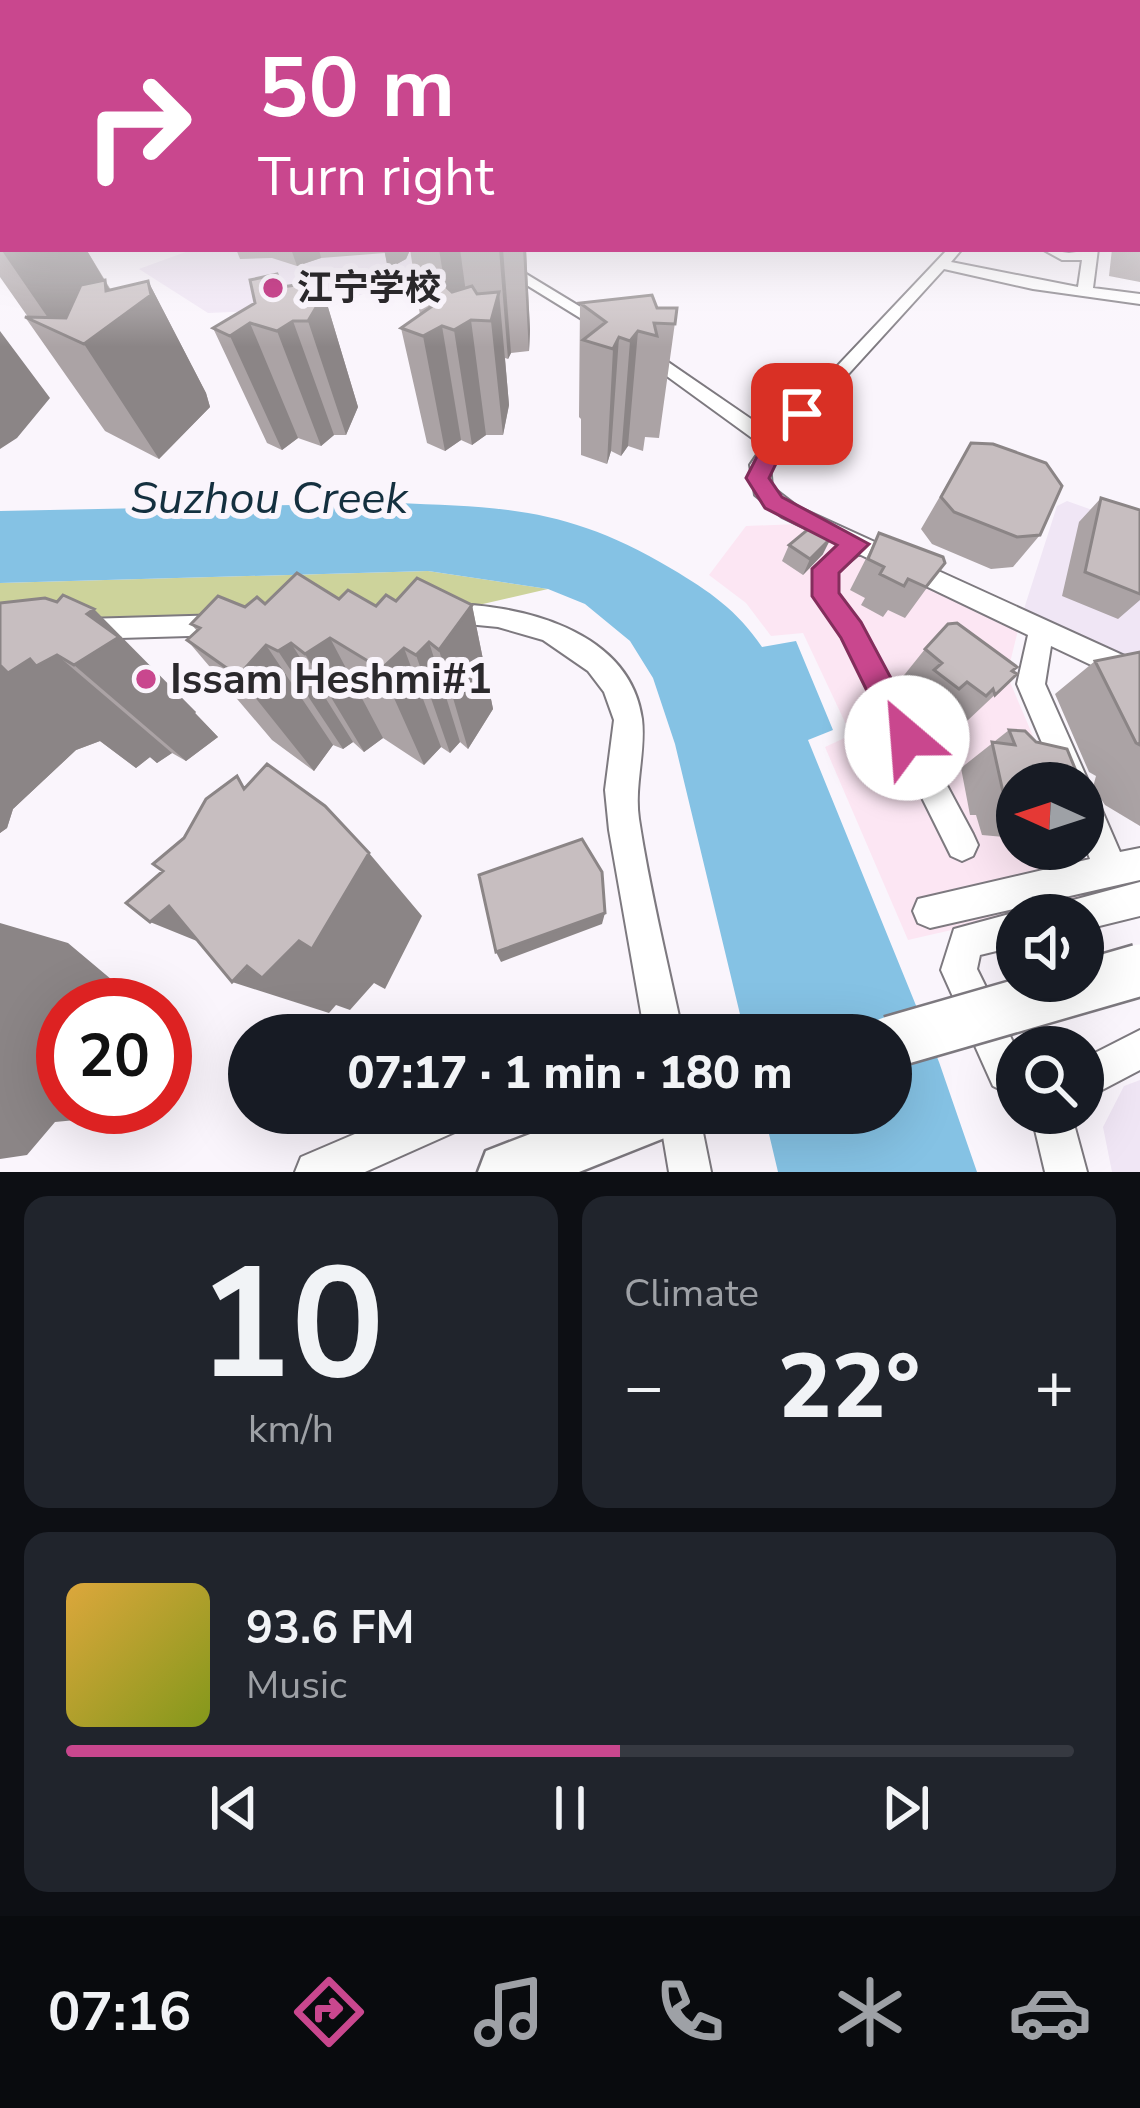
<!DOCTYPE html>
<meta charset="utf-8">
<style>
body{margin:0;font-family:"Nunito Sans","Noto Sans SC",sans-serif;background:#20242c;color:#f1f3f6;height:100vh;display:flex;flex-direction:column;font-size:45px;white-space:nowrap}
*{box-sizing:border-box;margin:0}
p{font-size:39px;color:#9ea1a6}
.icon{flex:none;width:66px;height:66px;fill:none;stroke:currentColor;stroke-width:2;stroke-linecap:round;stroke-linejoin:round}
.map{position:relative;height:1172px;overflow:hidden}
.details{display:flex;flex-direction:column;gap:24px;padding:24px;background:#0d0f14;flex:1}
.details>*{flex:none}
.banner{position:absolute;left:0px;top:0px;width:1140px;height:252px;box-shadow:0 12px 48px #0002;background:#c9478e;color:#fff;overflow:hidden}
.needle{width:78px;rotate:273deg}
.tools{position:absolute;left:996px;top:762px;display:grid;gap:24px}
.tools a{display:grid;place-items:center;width:108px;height:108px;border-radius:50%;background:#171b24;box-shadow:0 12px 48px #0002;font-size:60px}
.speed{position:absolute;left:36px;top:978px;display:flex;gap:24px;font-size:60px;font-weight:700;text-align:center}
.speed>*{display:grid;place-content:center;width:156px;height:156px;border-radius:50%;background:#171b24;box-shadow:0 12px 48px #0002;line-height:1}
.speed .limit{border:18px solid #d22;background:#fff;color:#111}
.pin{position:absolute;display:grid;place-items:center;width:102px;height:102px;color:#fff;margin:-51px;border-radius:24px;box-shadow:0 6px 18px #0006}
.me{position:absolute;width:132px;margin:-66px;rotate:333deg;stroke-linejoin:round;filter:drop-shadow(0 0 9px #0008)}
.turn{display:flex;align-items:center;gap:42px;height:252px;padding:0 60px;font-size:54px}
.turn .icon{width:156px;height:156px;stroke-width:2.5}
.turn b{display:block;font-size:84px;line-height:102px}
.big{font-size:90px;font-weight:800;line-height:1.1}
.details .widget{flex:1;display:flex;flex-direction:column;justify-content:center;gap:18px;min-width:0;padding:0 42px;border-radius:24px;background:#20242c}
.details .dial{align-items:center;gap:0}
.dial b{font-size:156px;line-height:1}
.song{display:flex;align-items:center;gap:36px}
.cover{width:144px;height:144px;border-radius:18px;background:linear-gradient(135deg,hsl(40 70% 55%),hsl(70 70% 35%))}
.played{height:12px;border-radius:6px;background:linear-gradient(90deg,#c9478e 55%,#363941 55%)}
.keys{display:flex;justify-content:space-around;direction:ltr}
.heat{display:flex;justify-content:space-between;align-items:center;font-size:66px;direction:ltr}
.details .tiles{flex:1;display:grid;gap:24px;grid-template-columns:1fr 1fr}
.widget:last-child{grid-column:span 2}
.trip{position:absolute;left:228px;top:1014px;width:684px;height:120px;border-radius:60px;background:#171b24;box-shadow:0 12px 48px #0002;font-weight:800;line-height:120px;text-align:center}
.tabs{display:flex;height:192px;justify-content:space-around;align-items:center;background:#090b0e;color:#9ea1a6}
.tabs .icon{width:84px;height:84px}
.tabs .active{color:#c9478e}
.tabs b{font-size:54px;color:#f1f3f6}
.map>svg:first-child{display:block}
.commercial{fill:#fce6f3}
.built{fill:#f0e6f5}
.green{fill:#cdd39b}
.water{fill:#85c2e4}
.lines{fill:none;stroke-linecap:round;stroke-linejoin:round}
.minor-casing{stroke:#7d797f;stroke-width:4}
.major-casing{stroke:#7d797f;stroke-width:5}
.minor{fill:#fff;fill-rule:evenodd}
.major{fill:#fff;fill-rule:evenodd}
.major-bridge-casing{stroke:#7d797f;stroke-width:56;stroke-linecap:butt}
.major-bridge{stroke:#fff;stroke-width:51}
.wall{fill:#aba3a5}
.shaded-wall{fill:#8b8586}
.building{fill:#c7bec0;stroke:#8b8586;stroke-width:3}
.route{fill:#c9478e;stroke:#832e5c;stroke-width:3}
.poi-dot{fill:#c9478e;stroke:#faf5fc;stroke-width:4.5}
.labels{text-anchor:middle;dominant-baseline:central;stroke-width:12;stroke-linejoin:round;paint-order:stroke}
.far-poi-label{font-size:36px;font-weight:bold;fill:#2b292c;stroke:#faf5fc;text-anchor:start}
.poi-label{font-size:42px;font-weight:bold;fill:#2b292c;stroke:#faf5fc;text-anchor:start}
.water-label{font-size:45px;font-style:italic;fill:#14303f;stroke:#faf5fc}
</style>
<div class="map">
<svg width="1140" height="1172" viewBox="0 0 1140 1172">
<rect width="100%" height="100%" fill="#faf5fc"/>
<!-- commercial -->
<path class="commercial" d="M798,524L1018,630L1007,675L1053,783H1017V849H1080L1100,896L908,940L825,747L851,735L803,633L771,636L746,603L709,575L746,526Z"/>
<!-- built -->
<path class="built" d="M194,249H452L463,254L328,308L208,313L139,269Z
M1067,501L1140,527V664L1023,612L1057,506Z
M1140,1080V1172H1112L1103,1127L1124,1086Z"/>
<!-- green -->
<path class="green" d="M428,571L548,589L448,612L0,624V583Z"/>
<!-- water -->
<path class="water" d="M394,503C509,507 571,509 672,569C709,591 737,610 762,647L796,641L833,730L808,740L939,1062L977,1172H778L764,1113H891V1035H745L675,744L653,678L630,641L585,604L548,589L428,571L0,583V511Z"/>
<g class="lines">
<!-- minor casing -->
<g class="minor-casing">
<path id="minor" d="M468,249H485L612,326L598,329Z
M948,249H962L951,262L1078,287L1082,260H1062L1042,249L1069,253L1098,249L1093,288L1140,294V304L1033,289L944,269L781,448L770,465L772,487L798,507L1140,663V688L1051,646L1045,684L1089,783L1086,789L1094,792L1120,852L1140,848V880L930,928L918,923L913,911L918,899L1090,859L1083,840V783H1059L1017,684L1028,635L859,554L837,572L838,594L860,623L973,834L978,845L973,856L962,861L951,856L842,637L814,596L813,569L840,545L782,517L755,495L750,465L763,446L635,353L649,349L773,434Z
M445,604C518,604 630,629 642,719C646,752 634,785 639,819C650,892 668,963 683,1035H645L609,830L605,790L614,720L604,692L588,671L543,640L498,627L436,621L433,614L436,607Z
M224,615L233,618L237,625L233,632L224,635L85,639L76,636L72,629L76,622L85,619Z
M1140,882V916L1083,930V915H1057L1062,903Z
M1017,912L1025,915H1017V946L980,955L977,969L1017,1050V1098L993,1086L941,970L954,929Z
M1140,1030V1070L1083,1100V1059Z
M404,1113H472L466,1127L365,1172H295L301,1157Z
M659,1113H699L711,1172H669Z
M1031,1113H1071L1087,1172H1045Z"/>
</g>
<!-- major casing -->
<g class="major-casing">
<path id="major" d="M585,1113H685L677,1133L579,1172H478L486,1151Z"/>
</g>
<!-- minor -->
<use href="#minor" class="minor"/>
<!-- major -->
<use href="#major" class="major"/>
<!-- major-bridge casing -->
<g class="major-bridge-casing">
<path id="major-bridge" d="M891,1042L1140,970"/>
</g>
<!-- major-bridge -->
<use href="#major-bridge" class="major-bridge"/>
</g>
<!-- wall -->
<path class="wall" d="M1137,183H1140V282L1109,276L1112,249H1137Z
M0,188L3,249H86L111,290L148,281L206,393L210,407L159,459L105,431L25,317H28L0,277Z
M236,249H409L410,250L406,259L388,269L385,253L321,258L297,266L272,258L240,259Z
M410,249H526L530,330L529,351L511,353L508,359L505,358L509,405L503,435H486L472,445L461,440L445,451L427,443L401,328L420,315Z
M282,287L324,294L358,407L346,435H334L321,446L298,438L282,450L267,443L213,328Z
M580,303L677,308L659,438L645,437L643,451L628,446L621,456L611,451L607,464L581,455V419L579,417Z
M971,443L1040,535L1013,567L991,569L932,544L921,529Z
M1101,498L1140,510V600L1118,619L1062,596L1079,522Z
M879,533L945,563L905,618L888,610L883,617L861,605L865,598L850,590Z
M789,545L823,554L803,575L782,561Z
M339,599L376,606L396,601L472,605L493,709L468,749L460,742L450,753L441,747L424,765L383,738L364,752L353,742L343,749L333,745L314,771L272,740L187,640L197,631L191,624L245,607Z
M0,603L196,712L195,713L218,737L186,761L172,753L157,763L150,757L136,768L100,741L76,750L13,809L7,828L0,833Z
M925,649L1012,671L1017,674L966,722L964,717L957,724L940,710L932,717L909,698L916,691L901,679Z
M1140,652V826L1105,805L1093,787L1096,776L1089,772L1055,694L1095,661Z
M1009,730L1025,731L1017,783V849H1048L1033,857L1012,850L1004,837L982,835L976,815H970L961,768Z"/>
<!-- shaded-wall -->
<path class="shaded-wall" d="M0,216H3V249H86L124,314L148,281L206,393L210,407L159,459L84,344L57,331L0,248Z
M291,249H319L321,258L297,266Z
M384,249H409L410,250L406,259L388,269Z
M439,249H460L467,300L448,305Z
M499,249H503L511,353L508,359Z
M523,249H526L530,330L529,351Z
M499,292L509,405L503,435L491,321Z
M324,294L358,407L346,435L308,321Z
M471,320L486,435L472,445L454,330Z
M293,321L334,435L321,446L277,331Z
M250,323L298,438L282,450L230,336Z
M442,326L461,440L445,451L423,336Z
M0,331L50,398L17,438L0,449Z
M638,331L628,446L621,456L630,341Z
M619,337L611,451L607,464L613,349Z
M831,538L823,554L803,575L810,559Z
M472,605L493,709L468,749L439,650Z
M94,609L196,712L195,713L218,737L186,761L74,665L87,614Z
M330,638L383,738L364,752L305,654Z
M0,642L57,655L172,753L157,763L150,757L136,768L100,741L76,750L13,809L7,828L0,833Z
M429,642L460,742L450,753L416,655Z
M291,643L353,742L343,749L278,651Z
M266,645L333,745L314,771L238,676Z
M404,648L441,747L424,765L381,669Z
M369,853L422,916L385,989L374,983L350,1010L336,1005L329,1013L232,982Z
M169,906L266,969L150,922Z
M605,913L602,924L501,962L496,952Z
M0,923L68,943L118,985L110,992L122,1005H63V1107H87L76,1120L55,1122L27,1155L0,1159Z"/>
<!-- building -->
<path class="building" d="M1137,183H1140V244H1137Z
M3,201V237L0,239V202Z
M277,274L282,287L309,283L312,293L324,294L308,321H293L277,331L250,323L230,336L213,328L255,303L250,280Z
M105,280L106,291L148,281L151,295L84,344L25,317L66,318L81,285Z
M441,282L452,292L472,286L477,294L499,292L491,321L471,320L454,330L442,326L423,336L401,328L431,307L415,289Z
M652,295L657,308H677L675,324L654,323L657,336L638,331L630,341L619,337L613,349L583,340L606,322L580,303Z
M971,443L993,444L1046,463L1062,486L1040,535L1017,537L954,512L941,497Z
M1101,498L1140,510V594L1085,572Z
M812,526L831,538L810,559L789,545Z
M879,533L943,557L945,563L926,587L908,579L904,586L880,574L884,567L868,559Z
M297,573L339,599L348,590L376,606L386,595L396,601L417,578L472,605L439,650L429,642L416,655L404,648L381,669L330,638L305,654L291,643L278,651L266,645L238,676L187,640L200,628L191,624L218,596L245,607L257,597L265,604Z
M63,595L94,609L87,614L119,637L74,665L57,655L36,666L30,659L8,673L0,665V603L45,598L57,602Z
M957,623L1017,667L1012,671L1017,674L995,695L993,689L986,696L967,682L959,689L934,670L942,663L925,649L948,624Z
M1140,652V745L1136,743L1095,661Z
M1009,730L1025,731L1036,742L1067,749L1081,783H1017V813L1010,793L1003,792L992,742L1015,745Z
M267,764L325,806L369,853L312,949L299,941L262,978L247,966L232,982L169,906L150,922L126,903L163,871L153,864L184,838L206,799L237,776L244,789Z
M1083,787L1098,821L1083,822Z
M582,839L602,872L605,913L496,952L479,875Z"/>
<!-- sky -->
<linearGradient id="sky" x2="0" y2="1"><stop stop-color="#80bae6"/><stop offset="0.53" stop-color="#fdfafe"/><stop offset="1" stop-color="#fdfafe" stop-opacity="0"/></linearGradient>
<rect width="1140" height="347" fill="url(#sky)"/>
<!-- route -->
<path class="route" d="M802,407L813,414L784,447L769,478L782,497L869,544L839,573V593L861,622L923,738L918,748L907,753L895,748L841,638L812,596V569L837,545L765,508L746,478L766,439Z"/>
<!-- markers -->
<g class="poi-dot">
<circle cx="273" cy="288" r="12"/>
<circle cx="146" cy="679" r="12"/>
</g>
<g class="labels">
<!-- far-poi labels -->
<g class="far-poi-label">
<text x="297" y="288">江宁学校</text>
</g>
<!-- poi labels -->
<g class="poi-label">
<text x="170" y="679">Issam Heshmi#1</text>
</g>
<!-- water labels -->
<g class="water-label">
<text x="269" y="498">Suzhou Creek</text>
</g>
</g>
</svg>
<div class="tools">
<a><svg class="needle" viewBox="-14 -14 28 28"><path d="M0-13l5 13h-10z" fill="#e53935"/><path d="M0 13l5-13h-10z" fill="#9ea1a6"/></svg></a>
<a><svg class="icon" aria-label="sound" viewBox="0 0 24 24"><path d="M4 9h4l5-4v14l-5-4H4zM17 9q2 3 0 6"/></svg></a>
<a><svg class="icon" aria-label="search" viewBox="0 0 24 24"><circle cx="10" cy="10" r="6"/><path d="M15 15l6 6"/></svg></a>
</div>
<div class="speed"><div class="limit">20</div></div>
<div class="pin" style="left:802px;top:414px;background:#d93025"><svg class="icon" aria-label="arrive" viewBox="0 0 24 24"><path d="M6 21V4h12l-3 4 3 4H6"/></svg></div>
<svg class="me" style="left:907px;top:738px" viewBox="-20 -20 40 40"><circle r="19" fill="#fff"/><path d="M0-13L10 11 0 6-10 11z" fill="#c9478e"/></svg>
<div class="trip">07:17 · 1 min · 180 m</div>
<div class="banner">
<div class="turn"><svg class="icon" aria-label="right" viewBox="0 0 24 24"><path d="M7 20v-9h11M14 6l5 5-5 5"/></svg><div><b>50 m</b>Turn right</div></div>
</div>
</div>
<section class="details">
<div class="tiles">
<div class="widget dial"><b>10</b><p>km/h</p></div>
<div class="widget"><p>Climate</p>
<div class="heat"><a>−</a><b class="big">22°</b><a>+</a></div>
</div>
<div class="widget">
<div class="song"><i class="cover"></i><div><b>93.6 FM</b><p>Music</p></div></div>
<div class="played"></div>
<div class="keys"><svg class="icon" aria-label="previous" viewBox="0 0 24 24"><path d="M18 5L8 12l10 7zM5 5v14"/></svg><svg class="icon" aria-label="pause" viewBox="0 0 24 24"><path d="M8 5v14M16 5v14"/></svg><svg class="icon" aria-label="next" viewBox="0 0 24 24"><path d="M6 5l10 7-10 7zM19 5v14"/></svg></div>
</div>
</div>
</section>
<nav class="tabs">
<b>07:16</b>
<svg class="icon active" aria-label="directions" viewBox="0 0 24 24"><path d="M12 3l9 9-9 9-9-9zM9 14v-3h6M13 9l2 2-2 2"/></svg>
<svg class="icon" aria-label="music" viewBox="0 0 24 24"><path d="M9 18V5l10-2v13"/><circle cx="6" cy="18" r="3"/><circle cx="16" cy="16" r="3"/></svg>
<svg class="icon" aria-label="phone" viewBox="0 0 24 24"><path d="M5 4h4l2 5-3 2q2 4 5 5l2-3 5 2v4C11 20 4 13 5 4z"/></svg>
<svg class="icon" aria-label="climate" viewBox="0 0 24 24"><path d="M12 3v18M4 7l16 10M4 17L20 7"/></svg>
<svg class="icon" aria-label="car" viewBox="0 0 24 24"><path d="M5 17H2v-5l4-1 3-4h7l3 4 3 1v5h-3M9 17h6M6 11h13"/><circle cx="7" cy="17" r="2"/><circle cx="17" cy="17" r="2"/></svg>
</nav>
